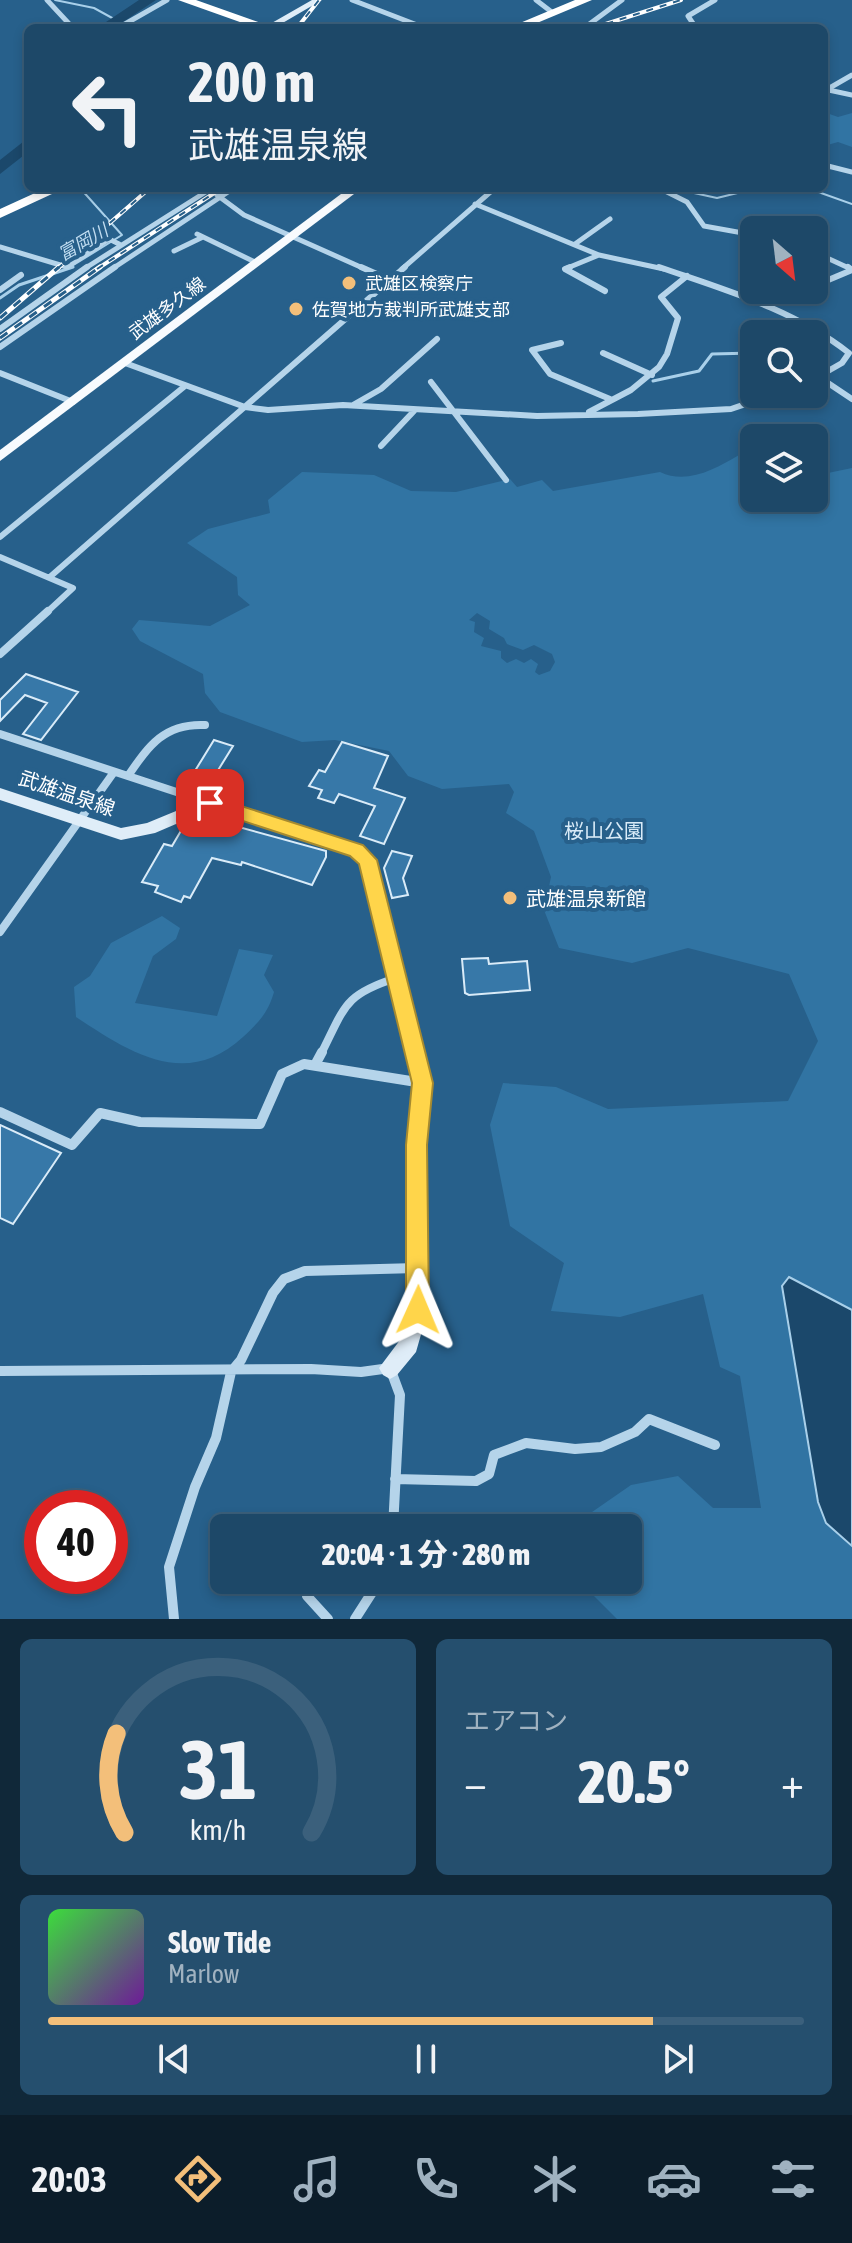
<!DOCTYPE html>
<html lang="ja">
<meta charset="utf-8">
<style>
body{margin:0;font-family:"Asap Condensed","Noto Sans JP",sans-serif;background:#254f6e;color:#f1f3f6;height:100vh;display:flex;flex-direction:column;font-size:30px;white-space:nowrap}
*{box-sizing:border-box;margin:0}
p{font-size:26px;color:#a0b2c0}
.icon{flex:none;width:44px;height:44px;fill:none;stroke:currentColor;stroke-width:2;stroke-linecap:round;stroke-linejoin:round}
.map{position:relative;height:1619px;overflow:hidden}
.side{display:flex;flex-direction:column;gap:20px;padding:20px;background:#102839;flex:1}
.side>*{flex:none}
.top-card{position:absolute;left:24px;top:24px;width:804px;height:168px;border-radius:12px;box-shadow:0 4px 12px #0003,0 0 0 2px #3b607c;background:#1d4868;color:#f1f3f6;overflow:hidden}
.needle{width:52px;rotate:152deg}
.tools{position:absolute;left:740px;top:216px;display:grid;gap:16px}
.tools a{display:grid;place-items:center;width:88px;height:88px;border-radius:12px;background:#1d4868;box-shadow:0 4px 12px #0003,0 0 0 2px #3b607c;font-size:40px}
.speed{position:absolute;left:24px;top:1490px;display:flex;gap:16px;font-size:40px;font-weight:700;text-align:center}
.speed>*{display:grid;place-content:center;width:104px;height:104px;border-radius:50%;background:#1d4868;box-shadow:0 4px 12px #0003,0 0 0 2px #3b607c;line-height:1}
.speed .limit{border:12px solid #d22;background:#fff;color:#111}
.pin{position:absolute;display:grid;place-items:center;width:68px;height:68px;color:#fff;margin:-34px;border-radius:16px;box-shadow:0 4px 12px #0006}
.me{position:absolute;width:88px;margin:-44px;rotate:1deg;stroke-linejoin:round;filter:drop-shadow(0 0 6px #0008)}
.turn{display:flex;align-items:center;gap:28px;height:168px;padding:0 32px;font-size:36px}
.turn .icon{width:104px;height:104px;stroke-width:2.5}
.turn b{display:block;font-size:56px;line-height:68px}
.big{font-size:60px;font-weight:800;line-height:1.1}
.side .widget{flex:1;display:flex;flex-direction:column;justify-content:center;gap:12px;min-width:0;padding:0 28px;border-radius:12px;background:#254f6e}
.side .dial{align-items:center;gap:0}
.dial svg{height:208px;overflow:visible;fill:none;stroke:#3b607c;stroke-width:7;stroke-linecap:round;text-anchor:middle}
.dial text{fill:#f1f3f6;stroke:none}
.song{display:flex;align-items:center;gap:24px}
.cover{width:96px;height:96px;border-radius:12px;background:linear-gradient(135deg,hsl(120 70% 55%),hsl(280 70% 35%))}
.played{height:8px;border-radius:4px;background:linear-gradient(90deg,#f3bf7a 80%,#3b607c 80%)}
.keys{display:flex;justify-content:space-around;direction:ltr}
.heat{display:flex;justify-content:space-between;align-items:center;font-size:44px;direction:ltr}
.side .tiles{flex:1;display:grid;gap:20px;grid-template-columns:1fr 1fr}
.widget:last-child{grid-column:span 2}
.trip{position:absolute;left:210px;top:1514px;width:432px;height:80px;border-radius:12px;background:#1d4868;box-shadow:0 4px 12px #0003,0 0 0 2px #3b607c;font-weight:800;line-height:80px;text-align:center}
.tab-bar{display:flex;height:128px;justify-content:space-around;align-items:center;background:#0c1d2a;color:#a0b2c0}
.tab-bar .icon{width:56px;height:56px}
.tab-bar .selected{color:#f3bf7a}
.tab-bar b{font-size:36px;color:#f1f3f6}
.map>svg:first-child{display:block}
.green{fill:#3174a3;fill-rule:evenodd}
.water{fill:#1b486b;stroke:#a9d0ea;stroke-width:2}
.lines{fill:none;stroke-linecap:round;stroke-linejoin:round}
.stream-far1{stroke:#a9d0ea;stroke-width:2}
.stream{stroke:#a9d0ea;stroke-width:3}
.river{fill:#1b486b;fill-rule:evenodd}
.building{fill:#3778a8;stroke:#d9ebf8;stroke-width:2}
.street-far3{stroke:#b5d4ea;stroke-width:5}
.street-far2{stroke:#b5d4ea;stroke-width:6}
.street-far1{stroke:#b5d4ea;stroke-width:8}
.street{stroke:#b5d4ea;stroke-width:10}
.secondary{fill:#dfedf8;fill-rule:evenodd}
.primary{fill:#f8fbfe;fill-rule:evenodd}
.highway{fill:#fff;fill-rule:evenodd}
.rail-far1-casing{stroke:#fff;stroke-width:4}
.rail-casing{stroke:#fff;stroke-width:5}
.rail-far1{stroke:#27608b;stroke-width:2;stroke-dasharray:7;stroke-linecap:butt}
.rail{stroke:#27608b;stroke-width:3;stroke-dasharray:9;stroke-linecap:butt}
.route{fill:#ffd54a;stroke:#a68a30;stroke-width:2}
.poi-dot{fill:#f3bf7a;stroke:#27608b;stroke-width:3}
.labels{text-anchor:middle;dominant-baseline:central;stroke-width:8;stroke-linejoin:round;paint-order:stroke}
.far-water-label{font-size:18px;font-style:italic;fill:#c1ddf1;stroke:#27608b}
.far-poi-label{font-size:18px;fill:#fff;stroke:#27608b;text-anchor:start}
.far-street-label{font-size:18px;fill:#fff;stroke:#27608b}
.street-label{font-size:20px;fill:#fff;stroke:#27608b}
.park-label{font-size:20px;fill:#d9ebf8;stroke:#27608b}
.poi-label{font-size:20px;fill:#fff;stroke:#27608b;text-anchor:start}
</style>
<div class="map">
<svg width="852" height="1619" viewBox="0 0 852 1619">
<rect width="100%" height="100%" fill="#27608b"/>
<!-- green -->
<path class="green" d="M824,112L838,117L852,113V147L838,142L824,146Z
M739,455L754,457V498H814V463L828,473L852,468V1310L826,1523L852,1546V1619H617L587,1589L544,1592L535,1580H628V1528H569L631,1485L678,1476L713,1508H761L740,1376L720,1367L703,1294L620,1317L551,1311L564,1263L510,1226L490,1125L503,1083L556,1087L608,1109L788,1101L818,1041L789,974L688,948L632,963L559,948L544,910L551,877L534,831L506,813L514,792L509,784L442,789L408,776L389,751L335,740L302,742L220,712L205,693L203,674L140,641L132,629L139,620L210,626L250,605L238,595L237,577L187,543L208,529L270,513L268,500L302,472L374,475L411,491L456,492L510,479L517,487L542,480L553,491L660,472C687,485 715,469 739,455ZM477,613L490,621L489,629L504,638L507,644L523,650L534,645L552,654L555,662L550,671L539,675L535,672L538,664L531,659L524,663L516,659L507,663L501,658V651L481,646L484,638L474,632L475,622L469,620Z
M162,916L180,928L176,939L153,956L135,1003L217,1016L239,949L273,955L264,975L274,992C268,1013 259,1022 243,1037C186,1090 129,1052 76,1017L74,987L90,976L111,943Z"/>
<!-- water -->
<path class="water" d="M789,1277L852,1310V1546L826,1523L818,1502L782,1286Z"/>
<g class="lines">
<!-- stream-far1 -->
<path class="stream-far1" d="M55,0L94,8L114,19
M671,188L717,198L758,188
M807,188L852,204
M67,269L122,235L80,188"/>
<!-- stream -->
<path class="stream" d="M0,298L19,285L73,267
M653,381L699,371L712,354L754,353"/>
<!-- river -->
<path class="river" d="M139,0H156L114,28H97Z
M28,138V152L0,174V160Z"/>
</g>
<!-- building -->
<path class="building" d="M26,674L78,692L41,740L23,734L47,703L25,695L0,721V700Z
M214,740L233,746L204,793L185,787Z
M342,742L388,756L374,788L405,798L384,844L360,836L375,806L339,794L334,803L318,798L322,790L309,786L319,770L325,772Z
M206,818L326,851V857L312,885L242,862L241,865L212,858L190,898L184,896L181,902L155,892L158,886L142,882L164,844L172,846L182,829L190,826L200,828Z
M392,851L412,856L403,878L408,895L392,898L384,868Z
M488,958L489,964L527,961L530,990L469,995L465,993L462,959Z
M0,1125L61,1153L13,1224L0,1218Z"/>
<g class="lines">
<!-- street-far3 -->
<path class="street-far3" d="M47,0L73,28
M352,0L425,28
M536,0L553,13
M118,28L167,0
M584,28L622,0
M696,28L688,16L715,0
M824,89L852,95
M826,90L852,75
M824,165L852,172
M659,188L687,202L704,226L754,235
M217,195L244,215L365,269
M475,204L599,255L664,269
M197,234L257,263
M575,244L610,219
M0,247L67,267L109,239L119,244
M174,251L203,237
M814,252L851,269
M84,269L212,188
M112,269L234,188
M402,269L495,188
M565,269L599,255"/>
<!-- street-far2 -->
<path class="street-far2" d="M361,267L388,279
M570,267L565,269L605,291
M659,267C725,290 793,309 849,353L842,363L814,379
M848,267L852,270
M814,286L852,270
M0,290L21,275
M759,302L804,290
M0,329L87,267
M561,343L532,350L550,374L610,399
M0,347L115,267
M603,353L652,375
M125,363L245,407L268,410L343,405L537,416L638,414L731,409L775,394
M814,363L827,371
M0,373L73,402
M819,377L852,399
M431,382L506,480
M353,405L381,389L437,339
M589,412L631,390L659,367L667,354L678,318L661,297L687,276
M381,446L414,411
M0,537L185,386
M0,557L73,588L46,613
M51,576L405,267"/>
<!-- street-far1 -->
<path class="street-far1" d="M0,654L48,611
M0,734L210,803
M128,776C149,745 165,723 205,725
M0,932L114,772
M321,1054C345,1007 343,995 396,978"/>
<!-- street -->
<path class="street" d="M315,1065L322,1052
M0,1112L72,1145L100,1113L140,1122L260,1124L282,1074L304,1064L423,1083
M0,1371L311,1369L361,1372L390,1368L400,1395L393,1528
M395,1479L476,1481L489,1474L494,1455L526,1443L575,1449L601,1447L635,1432L649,1419L715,1445
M307,1596L328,1619
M174,1619L169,1567L195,1487L216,1438L231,1372L241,1360L273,1293L284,1279L305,1271L417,1268
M355,1619L380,1580"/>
<!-- secondary -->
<path class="secondary" d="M312,0H322L274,28H263Z
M0,788L121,828L147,823L210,797L362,846L373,855L432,1083L427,1145L428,1310L416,1352L397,1375L390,1379L383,1375L379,1368L400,1340L408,1310L407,1145L414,1083L360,863L350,856L211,809L155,833L121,840L0,800Z"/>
<!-- primary -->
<path class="primary" d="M349,188H362L0,461V450Z"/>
<!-- highway -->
<path class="highway" d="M178,0H196L275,28H257Z
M575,0H592L525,28H508Z
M46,188H65L0,218V209Z"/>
<!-- rail-far1 casing -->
<g class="rail-far1-casing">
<path id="rail-far1" d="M297,28L319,0
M593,28L681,0
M57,269L150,188
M97,269L222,188"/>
</g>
<!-- rail casing -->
<g class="rail-casing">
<path id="rail" d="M0,318L59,267
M0,338L100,267"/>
</g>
<!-- rail-far1 -->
<use href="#rail-far1" class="rail-far1"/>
<!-- rail -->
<use href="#rail" class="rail"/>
</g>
<!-- route -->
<path class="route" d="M210,796L363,845L377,860L433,1083L427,1145L429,1310L426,1319L418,1322L410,1319L406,1310V1145L412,1083L359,864L350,856L203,808V798Z"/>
<!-- markers -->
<g class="poi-dot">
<circle cx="349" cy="283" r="8"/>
<circle cx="296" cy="309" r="8"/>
<circle cx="510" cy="898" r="8"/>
</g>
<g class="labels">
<!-- far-water labels -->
<g class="far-water-label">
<text transform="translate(83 242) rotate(-30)">富岡川</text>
</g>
<!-- far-poi labels -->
<g class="far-poi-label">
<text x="365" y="283">武雄区検察庁</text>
<text x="312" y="309">佐賀地方裁判所武雄支部</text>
</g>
<!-- far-street labels -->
<g class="far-street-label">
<text transform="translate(167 308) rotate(-37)">武雄多久線</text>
</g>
<!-- street labels -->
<g class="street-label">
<text transform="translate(67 793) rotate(19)">武雄温泉線</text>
</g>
<!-- park labels -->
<g class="park-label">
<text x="604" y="830">桜山公園</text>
</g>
<!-- poi labels -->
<g class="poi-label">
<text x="526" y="898">武雄温泉新館</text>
</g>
</g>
</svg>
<div class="tools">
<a><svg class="needle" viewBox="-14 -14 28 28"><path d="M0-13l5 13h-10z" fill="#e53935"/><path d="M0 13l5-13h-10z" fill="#a0b2c0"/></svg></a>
<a><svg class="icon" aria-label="search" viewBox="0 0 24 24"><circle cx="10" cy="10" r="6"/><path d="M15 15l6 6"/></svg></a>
<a><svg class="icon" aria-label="layers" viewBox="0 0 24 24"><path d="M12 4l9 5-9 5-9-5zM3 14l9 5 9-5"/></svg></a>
</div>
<div class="speed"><div class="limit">40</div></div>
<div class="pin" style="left:210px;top:803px;background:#d93025"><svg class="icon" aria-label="arrive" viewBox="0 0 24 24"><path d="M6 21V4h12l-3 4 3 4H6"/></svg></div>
<svg class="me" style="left:418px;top:1310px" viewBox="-20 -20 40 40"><path d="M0-17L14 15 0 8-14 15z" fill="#ffd54a" stroke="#fff" stroke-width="4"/></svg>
<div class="trip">20:04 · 1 分 · 280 m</div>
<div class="top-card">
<div class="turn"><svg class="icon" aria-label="left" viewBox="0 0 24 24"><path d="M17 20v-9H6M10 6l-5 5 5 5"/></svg><div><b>200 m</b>武雄温泉線</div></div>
</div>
</div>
<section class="side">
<div class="tiles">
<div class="widget dial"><svg viewBox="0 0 100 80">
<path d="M14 69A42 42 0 1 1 86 69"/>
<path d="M14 69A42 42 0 0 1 11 31" stroke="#f3bf7a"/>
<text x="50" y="56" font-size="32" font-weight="700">31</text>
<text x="50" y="72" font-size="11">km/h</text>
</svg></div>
<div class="widget"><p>エアコン</p>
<div class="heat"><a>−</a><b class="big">20.5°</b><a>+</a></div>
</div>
<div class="widget">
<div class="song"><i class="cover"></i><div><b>Slow Tide</b><p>Marlow</p></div></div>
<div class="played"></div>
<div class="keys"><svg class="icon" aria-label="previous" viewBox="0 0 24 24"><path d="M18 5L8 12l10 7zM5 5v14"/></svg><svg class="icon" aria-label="pause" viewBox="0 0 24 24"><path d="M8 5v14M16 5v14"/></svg><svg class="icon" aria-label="next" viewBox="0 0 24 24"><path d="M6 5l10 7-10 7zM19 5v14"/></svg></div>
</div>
</div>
</section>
<nav class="tab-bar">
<b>20:03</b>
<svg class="icon selected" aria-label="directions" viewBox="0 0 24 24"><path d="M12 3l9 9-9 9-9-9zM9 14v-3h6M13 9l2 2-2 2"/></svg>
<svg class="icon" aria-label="music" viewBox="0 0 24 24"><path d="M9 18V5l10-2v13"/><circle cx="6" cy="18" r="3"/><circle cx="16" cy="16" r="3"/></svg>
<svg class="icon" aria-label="phone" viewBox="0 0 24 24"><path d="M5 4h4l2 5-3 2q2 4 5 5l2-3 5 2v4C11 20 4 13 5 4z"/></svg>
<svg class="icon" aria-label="climate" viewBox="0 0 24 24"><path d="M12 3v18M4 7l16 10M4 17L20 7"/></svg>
<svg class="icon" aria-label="car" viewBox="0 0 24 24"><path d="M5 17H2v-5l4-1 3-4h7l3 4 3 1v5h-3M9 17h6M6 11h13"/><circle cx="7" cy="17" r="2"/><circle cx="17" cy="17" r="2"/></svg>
<svg class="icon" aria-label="filters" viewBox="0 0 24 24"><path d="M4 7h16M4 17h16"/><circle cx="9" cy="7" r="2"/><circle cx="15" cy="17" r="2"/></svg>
</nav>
